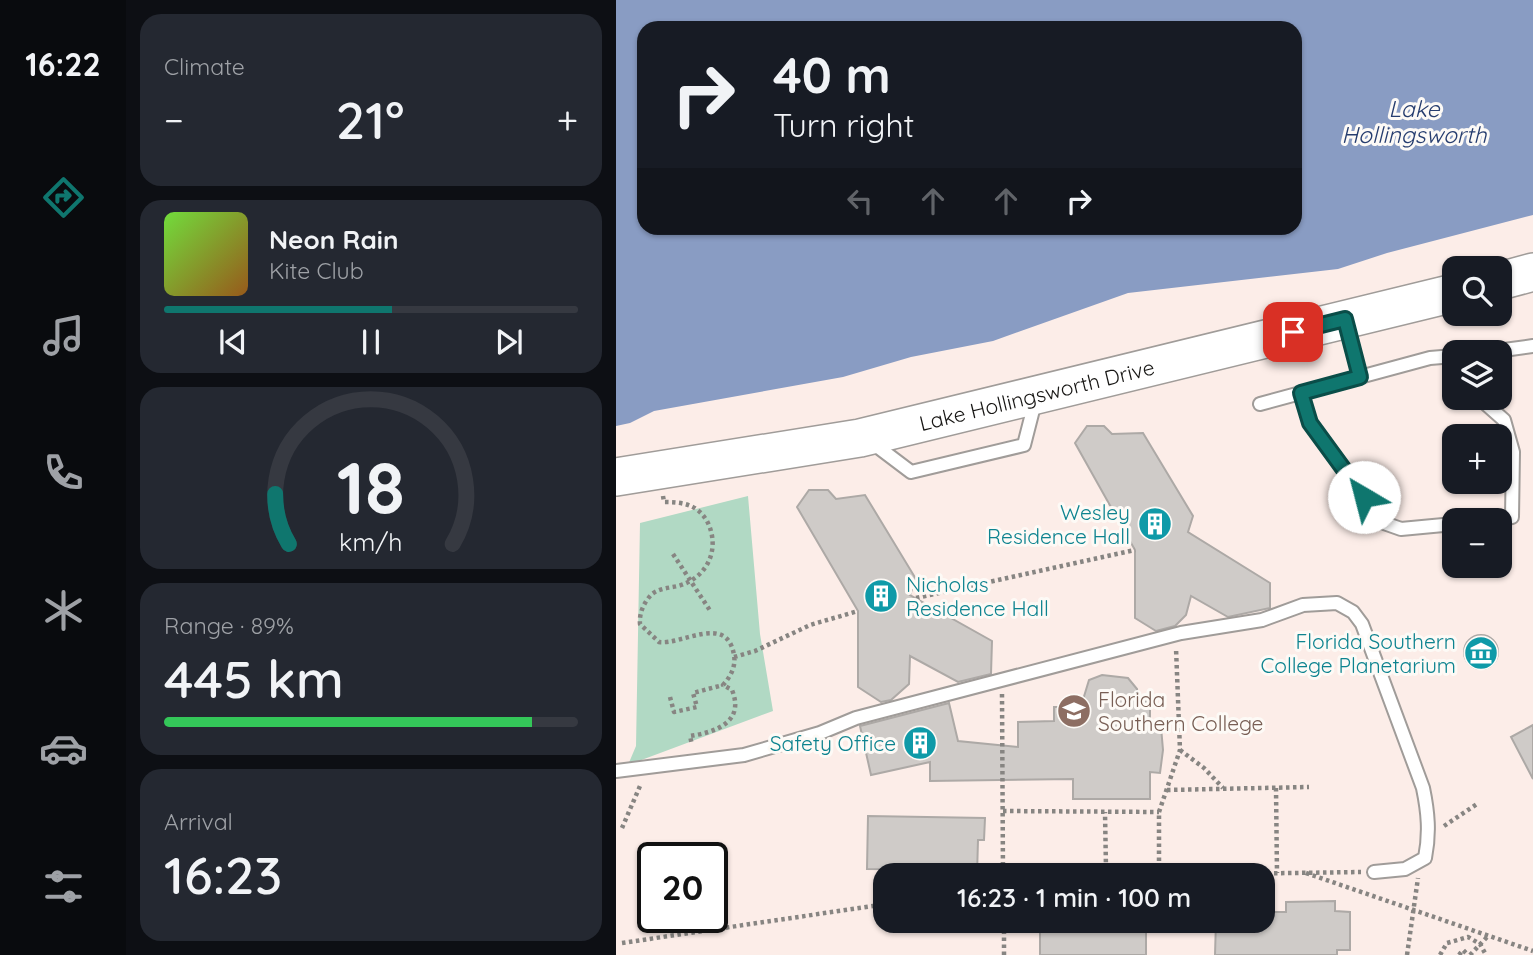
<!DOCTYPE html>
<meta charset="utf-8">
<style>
body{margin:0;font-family:Quicksand,sans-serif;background:#242831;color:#f1f3f6;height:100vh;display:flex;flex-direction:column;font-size:26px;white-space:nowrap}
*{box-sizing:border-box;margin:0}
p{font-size:23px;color:#9ea1a6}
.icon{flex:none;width:38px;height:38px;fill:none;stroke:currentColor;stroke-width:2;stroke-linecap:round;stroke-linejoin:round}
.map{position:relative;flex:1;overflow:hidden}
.side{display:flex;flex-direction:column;gap:14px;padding:14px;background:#0d0f14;width:490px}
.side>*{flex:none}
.hud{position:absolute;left:21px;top:21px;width:665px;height:214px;border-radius:21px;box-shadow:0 2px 5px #0004;background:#171b24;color:#f1f3f6;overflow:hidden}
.fabs{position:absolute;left:826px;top:256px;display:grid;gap:14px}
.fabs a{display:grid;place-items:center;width:70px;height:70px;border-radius:14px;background:#171b24;box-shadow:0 2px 5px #0004;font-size:35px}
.speed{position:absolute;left:21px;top:842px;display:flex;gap:14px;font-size:35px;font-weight:700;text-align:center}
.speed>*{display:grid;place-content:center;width:91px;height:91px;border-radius:50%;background:#171b24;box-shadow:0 2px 5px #0004;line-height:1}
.speed .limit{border:4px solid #111;border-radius:10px;background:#fff;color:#111}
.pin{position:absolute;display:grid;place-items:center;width:60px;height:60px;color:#fff;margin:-30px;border-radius:14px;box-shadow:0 4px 10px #0006}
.me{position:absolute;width:77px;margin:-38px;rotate:323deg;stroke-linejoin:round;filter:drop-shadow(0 0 5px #0008)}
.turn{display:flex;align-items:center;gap:24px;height:147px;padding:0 21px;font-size:32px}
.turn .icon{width:91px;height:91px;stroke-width:2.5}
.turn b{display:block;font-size:49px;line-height:60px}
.lanes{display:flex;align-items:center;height:66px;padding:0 21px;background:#0003;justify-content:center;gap:35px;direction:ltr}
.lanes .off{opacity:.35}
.big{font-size:52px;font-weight:600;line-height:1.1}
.side .widget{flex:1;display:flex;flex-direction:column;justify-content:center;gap:10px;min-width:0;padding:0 24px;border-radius:21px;background:#242831}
.side .dial{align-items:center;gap:0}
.dial svg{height:182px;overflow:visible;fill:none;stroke:#363941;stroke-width:7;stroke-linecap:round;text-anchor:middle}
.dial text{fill:#f1f3f6;stroke:none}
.song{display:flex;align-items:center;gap:21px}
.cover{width:84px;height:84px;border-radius:10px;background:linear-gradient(135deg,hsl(100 70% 55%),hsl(30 70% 35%))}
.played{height:7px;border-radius:4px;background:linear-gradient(90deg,#0f766e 55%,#363941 55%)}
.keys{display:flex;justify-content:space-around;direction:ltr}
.heat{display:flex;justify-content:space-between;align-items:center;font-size:38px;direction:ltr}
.charge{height:10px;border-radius:5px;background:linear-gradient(90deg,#34c759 89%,#363941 0)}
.trip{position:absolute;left:257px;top:863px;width:402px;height:70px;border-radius:21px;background:#171b24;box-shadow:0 2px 5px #0004;font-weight:600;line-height:70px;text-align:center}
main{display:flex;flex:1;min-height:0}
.menu{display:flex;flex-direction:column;width:126px;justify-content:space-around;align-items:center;background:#090b0e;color:#9ea1a6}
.menu .icon{width:49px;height:49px}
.menu .current{color:#0f766e}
.menu b{font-size:32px;color:#f1f3f6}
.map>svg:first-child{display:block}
.education{fill:#fcede8;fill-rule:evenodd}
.green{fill:#b1d9c4}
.water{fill:#899cc3;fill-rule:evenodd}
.building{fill:#cfcbc8;stroke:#ada9a6;stroke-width:2}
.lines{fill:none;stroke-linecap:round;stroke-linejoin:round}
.lane-casing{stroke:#a09c99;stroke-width:16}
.secondary-casing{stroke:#a09c99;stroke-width:40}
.path{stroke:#878582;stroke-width:4.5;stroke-dasharray:3.5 3.5;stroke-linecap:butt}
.lane{stroke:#fff;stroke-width:12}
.secondary{stroke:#fff;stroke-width:37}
.route-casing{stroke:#0a4d48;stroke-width:18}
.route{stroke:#0f766e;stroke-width:12}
.labels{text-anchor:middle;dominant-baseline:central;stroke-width:6;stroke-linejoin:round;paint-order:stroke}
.street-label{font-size:21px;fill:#171614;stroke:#fdfaf6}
.culture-label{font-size:21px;fill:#0d838f;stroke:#fdfaf6;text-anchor:end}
.education-label{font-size:21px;fill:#785e54;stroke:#fdfaf6;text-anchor:start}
.water-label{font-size:23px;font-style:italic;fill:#263d6f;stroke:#fdfaf6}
</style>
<main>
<nav class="menu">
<b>16:22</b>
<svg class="icon current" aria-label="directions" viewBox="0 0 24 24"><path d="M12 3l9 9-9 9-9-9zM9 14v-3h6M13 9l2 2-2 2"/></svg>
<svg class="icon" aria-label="music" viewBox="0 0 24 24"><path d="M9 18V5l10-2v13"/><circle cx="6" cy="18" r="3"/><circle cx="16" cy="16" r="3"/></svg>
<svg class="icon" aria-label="phone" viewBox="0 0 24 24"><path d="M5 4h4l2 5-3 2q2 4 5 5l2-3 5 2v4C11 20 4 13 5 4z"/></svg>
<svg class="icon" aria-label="climate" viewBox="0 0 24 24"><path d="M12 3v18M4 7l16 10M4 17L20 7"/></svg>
<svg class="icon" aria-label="car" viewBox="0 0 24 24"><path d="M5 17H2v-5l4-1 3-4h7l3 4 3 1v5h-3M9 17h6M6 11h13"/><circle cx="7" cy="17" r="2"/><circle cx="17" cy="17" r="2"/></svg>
<svg class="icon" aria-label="filters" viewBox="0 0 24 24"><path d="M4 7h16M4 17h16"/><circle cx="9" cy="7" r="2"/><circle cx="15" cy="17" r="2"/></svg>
</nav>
<section class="side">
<div class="widget"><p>Climate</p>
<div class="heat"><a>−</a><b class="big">21°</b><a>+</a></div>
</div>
<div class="widget">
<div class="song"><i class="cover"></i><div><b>Neon Rain</b><p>Kite Club</p></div></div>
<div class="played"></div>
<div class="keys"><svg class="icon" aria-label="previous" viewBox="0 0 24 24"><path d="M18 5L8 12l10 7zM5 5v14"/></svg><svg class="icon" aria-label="pause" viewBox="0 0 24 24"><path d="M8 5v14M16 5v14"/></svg><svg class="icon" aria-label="next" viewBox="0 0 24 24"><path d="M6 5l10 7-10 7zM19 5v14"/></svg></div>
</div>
<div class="widget dial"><svg viewBox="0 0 100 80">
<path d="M14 69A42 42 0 1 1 86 69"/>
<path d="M14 69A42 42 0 0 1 8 47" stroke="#0f766e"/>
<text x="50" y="56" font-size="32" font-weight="700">18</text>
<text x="50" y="72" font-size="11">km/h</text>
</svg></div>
<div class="widget"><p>Range · 89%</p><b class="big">445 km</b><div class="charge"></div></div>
<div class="widget"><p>Arrival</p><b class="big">16:23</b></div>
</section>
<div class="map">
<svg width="917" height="955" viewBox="0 0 917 955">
<rect width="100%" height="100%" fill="#fdfaf6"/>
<!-- education -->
<path class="education" d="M917,182V955H0V392ZM838,268H884V313H838ZM838,352H884V397H838ZM838,436H884V481H838ZM838,520H884V565H838ZM37,858H96V917H37ZM270,875H648V920H270Z"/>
<!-- green -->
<path class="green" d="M132,496L144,634L157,711L12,765L20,746L24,523Z"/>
<!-- water -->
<path class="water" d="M0,0H917V215L771,253L722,269L512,293L377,341L295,357L227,377L38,411L14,423L0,426ZM28,28H679V228H28Z"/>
<!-- building -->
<path class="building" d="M471,426H488L496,434L527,433L577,516L572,532L654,583V608L612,617L575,596L570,615L559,626L540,631L519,618V550L459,443Z
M193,490H212L220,499L249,495L300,579L294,595L376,641L375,674L342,682L294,656L293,684L275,700L265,702L242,687V611L181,507Z
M848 652a17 17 0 1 1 34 0a17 17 0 1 1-34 0Z
M486,675L512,678L521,689L522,702L534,701V726L545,727L547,750L544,773L534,772V799H457V779L314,781V762L255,775L244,726L333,703L342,741L402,747V722L438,721V707H458V703H466L473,680Z
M917,725V779L895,737Z
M252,816L369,818L368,840H362L361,875H342V870L251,869Z
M719,901V911L734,912V950H721V955H599L600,920H648V912H670V902Z
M424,920H530V955H424Z"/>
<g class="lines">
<!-- lane casing -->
<g class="lane-casing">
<path id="lane" d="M730,323L744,377
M873,352L917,346
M685,393L694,423L768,523L785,529L838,524
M862,397L888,420L897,452L896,517L877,520
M644,404L814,358L838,356
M254,441L295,472L408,445L419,402
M0,771L128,755L204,733L240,718L565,633L646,620L687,605L721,603L737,612L746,624L807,788C812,812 814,833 809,858L789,869L758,872"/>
</g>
<!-- secondary casing -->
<g class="secondary-casing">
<g id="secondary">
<path d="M884,281L917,272"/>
<path id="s1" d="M0,477L244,438L838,293"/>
</g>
</g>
<!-- path -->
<path class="path" d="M47,496L48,502C66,502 81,504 91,521C105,548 92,578 62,586C53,588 44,588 36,594C28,602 23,613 24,624L43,642C67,645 111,613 118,655C120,666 115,676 107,685L116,690C129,722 100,732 74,736L76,745
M57,554L95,612
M300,598L519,550
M118,657L139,651L194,625L242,611
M386,694L387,875
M54,697L58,712L81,707L77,693L107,685
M564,750L588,768L607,788
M660,788L661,873
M551,790L693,787
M387,811L543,812
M828,826L861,804
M6,828L24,786
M690,873L917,951
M486,875L490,869L489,812
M532,875L745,872
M543,875V812L564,750L560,648
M6,943L270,904
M388,955V920
M791,955L802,878
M824,955L831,943L852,937L864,944L870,955
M843,955L847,950L852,955
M854,955L872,936"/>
<!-- lane -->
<use href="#lane" class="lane"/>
<!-- secondary -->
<use href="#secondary" class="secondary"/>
</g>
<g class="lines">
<!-- route casing -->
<g class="route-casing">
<path id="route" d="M677,332L729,319L744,377L685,393L694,423L748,497"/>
</g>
<!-- route -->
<use href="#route" class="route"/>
</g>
<!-- icons -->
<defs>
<g id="building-disc" transform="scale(1.75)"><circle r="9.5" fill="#0f9aa8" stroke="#fdfaf6"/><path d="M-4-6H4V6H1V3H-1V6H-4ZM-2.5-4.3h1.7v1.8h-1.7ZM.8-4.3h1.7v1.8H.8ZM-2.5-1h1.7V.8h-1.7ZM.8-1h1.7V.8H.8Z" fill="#fff"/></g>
<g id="museum-disc" transform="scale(1.75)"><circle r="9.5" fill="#0f9aa8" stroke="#fdfaf6"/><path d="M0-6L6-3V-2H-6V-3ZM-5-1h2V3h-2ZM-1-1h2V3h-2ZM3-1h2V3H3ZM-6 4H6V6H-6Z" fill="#fff"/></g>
<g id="university-disc" transform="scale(1.75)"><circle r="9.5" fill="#8d6e63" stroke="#fdfaf6"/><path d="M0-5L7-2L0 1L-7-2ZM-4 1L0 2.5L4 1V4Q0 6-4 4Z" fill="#fff"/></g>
</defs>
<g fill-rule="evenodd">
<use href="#building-disc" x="539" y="524"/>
<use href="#building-disc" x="265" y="596"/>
<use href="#museum-disc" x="865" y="653"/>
<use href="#university-disc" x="458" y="711"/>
<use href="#building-disc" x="304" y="743"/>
</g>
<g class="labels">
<!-- street labels -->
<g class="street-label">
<text stroke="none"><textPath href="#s1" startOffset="429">Lake Hollingsworth Drive</textPath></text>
</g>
<!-- culture labels -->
<g class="culture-label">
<text x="514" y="512">Wesley<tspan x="514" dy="24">Residence Hall</tspan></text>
<text x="290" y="584" text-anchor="start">Nicholas<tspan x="290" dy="24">Residence Hall</tspan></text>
<text x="840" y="641">Florida Southern<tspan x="840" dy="24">College Planetarium</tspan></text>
<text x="280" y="743">Safety Office</text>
</g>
<!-- education labels -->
<g class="education-label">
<text x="482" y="699">Florida<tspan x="482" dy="24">Southern College</tspan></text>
</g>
<!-- water labels -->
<g class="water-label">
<text x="798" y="108">Lake<tspan x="798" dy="26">Hollingsworth</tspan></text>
</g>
</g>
</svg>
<div class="fabs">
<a><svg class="icon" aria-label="search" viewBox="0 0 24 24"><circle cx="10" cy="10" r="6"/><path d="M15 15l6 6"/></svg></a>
<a><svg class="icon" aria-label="layers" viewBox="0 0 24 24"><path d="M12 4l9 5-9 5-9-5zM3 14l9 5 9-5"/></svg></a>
<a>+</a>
<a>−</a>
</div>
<div class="speed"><div class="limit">20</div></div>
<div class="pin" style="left:677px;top:332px;background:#d93025"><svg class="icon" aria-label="arrive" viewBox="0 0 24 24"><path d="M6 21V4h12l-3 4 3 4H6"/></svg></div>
<svg class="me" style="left:748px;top:497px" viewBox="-20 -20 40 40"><circle r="19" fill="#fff"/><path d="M0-13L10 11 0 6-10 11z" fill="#0f766e"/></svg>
<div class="trip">16:23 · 1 min · 100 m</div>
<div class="hud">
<div class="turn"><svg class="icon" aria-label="right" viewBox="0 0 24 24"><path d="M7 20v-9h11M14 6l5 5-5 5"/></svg><div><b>40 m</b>Turn right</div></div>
<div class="lanes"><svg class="icon off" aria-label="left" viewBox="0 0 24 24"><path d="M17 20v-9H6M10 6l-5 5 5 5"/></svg><svg class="icon off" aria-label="ahead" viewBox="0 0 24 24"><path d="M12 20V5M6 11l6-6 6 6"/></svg><svg class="icon off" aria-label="ahead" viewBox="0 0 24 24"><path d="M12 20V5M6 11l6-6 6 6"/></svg><svg class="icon" aria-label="right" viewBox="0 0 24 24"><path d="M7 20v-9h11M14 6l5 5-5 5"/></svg></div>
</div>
</div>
</main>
